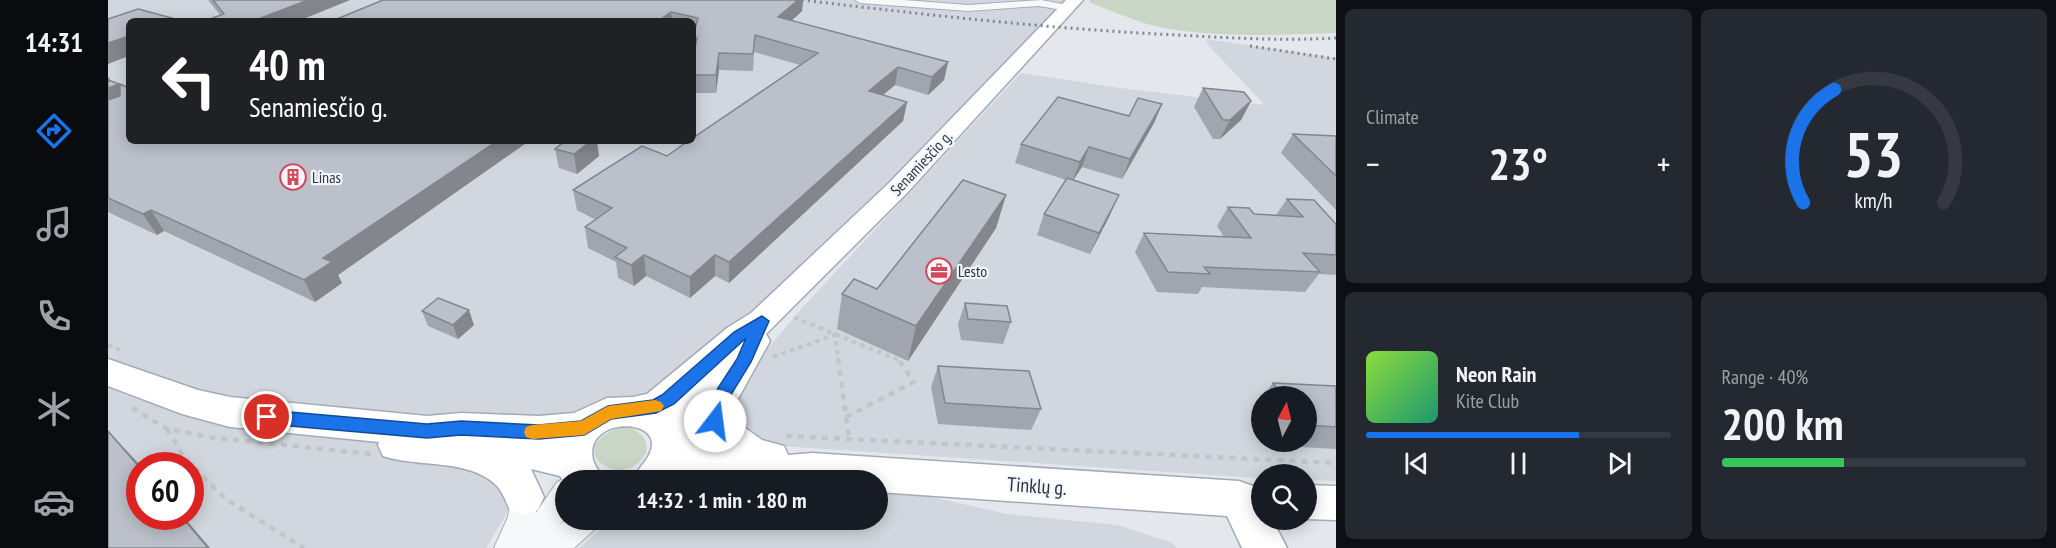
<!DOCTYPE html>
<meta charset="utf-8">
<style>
body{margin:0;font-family:"PT Sans Narrow",sans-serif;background:#242831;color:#f1f3f6;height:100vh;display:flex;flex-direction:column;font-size:22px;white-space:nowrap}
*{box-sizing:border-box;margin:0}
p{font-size:20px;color:#9ea1a6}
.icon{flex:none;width:33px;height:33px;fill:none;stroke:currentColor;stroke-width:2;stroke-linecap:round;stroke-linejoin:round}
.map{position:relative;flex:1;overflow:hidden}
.details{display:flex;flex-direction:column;gap:9px;padding:9px;background:#0d0f14;width:720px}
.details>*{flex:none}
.top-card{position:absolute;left:18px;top:18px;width:570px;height:126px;border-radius:9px;box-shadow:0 3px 15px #0003;background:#202124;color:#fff;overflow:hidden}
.needle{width:39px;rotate:7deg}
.buttons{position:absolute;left:1143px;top:386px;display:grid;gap:12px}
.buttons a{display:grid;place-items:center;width:66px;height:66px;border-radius:50%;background:#171b24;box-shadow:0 3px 15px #0003;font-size:30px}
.speed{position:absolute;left:18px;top:452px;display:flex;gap:12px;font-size:30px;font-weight:700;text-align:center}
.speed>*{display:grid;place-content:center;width:78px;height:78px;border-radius:50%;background:#171b24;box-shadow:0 3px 15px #0003;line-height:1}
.speed .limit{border:9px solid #d22;background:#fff;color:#111}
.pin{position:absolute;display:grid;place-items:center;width:51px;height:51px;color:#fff;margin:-26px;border:3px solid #fff;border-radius:50%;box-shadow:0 2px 6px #0007}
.me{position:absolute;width:66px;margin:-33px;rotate:15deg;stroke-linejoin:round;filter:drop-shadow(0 0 4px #0008)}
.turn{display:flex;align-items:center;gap:21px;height:126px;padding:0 24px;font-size:27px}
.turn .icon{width:78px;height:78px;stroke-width:2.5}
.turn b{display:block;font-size:42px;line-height:51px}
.big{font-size:45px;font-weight:600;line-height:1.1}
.details .tile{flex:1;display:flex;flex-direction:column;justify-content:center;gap:9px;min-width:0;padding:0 21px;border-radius:9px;background:#242831}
.details .dial{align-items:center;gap:0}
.dial svg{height:156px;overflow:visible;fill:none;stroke:#363941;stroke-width:7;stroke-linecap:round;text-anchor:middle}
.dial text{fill:#f1f3f6;stroke:none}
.song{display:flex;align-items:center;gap:18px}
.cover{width:72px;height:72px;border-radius:9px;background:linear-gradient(135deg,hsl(90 70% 55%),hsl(160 70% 35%))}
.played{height:6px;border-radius:3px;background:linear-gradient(90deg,#1a73e8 70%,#363941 70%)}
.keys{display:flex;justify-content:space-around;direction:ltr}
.heat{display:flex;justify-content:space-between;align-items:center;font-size:33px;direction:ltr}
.charge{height:9px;border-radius:4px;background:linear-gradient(90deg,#34c759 40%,#363941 0)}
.details .tiles{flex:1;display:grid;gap:9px;grid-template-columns:repeat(2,1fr)}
.trip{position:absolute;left:447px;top:470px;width:333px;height:60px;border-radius:30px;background:#171b24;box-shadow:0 3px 15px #0003;font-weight:600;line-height:60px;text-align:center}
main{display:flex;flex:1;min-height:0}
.dock{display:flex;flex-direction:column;width:108px;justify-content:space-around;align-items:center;background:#090b0e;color:#9ea1a6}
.dock .icon{width:42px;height:42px}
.dock .current{color:#1a73e8}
.dock b{font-size:27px;color:#f1f3f6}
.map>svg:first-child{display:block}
.built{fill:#d2d6de;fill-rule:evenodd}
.green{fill:#c9d6c5}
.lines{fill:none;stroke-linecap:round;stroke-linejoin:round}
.street-casing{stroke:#a9aeb7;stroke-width:2}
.secondary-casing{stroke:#a9aeb7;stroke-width:3}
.primary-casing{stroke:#a3abb8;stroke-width:3}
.path-far1{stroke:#c2c5cb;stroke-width:4;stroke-dasharray:4.5 4.5;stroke-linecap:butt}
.path{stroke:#c2c5cb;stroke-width:4.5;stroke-dasharray:6 6;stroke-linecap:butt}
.street{fill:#f7f8fa;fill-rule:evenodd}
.secondary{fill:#fff;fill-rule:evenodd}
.primary{fill:#fff;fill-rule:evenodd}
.rail{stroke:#7d8696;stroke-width:3;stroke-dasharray:2 4;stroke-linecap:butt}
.wall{fill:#a1a5ae}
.shaded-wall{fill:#83868d}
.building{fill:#bbc0ca;stroke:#83868d;stroke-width:1.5}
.route{fill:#1a73e8;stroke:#114b97;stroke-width:1.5}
.slow{fill:#f59e0b}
.labels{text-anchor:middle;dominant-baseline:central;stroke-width:4.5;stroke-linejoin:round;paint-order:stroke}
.street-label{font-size:16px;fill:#2b3445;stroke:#f4f6f9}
.poi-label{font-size:16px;fill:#2b3445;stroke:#f4f6f9;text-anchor:start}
.near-street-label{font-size:20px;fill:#2b3445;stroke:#f4f6f9}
</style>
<main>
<nav class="dock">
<b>14:31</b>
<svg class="icon current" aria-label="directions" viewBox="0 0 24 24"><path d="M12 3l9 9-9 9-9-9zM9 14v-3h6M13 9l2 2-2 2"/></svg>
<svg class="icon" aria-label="music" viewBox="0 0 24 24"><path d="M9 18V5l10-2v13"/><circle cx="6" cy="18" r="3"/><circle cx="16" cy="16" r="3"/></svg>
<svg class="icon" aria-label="phone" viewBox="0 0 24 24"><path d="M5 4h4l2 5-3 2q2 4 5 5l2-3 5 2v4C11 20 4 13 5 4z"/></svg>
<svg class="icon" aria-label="climate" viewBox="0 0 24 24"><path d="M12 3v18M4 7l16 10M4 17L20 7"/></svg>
<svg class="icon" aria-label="car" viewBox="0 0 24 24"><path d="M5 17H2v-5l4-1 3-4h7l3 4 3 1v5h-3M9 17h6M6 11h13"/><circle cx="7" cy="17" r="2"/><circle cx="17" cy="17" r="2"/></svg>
</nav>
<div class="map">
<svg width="1228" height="548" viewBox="0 0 1228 548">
<rect width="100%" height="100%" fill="#e4e7ec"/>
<!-- built -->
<path class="built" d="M0,0H961L782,186L642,315L541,398L456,418L378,548H0ZM21,21H585V141H21ZM32,465H82V516H32Z
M1098,39L1228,58V481L1199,480L1198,474H1154L1153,478L1118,476L643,444L624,432L622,397L633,380L695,307L913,73L1012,88L1157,105L1100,45ZM1154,396H1198V441H1154Z
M770,489L811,494L899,514L1009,525L1062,542L1069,548H471L505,519H770Z"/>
<!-- green -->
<path class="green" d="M982,0H1228V33C1173,35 1089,39 1036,23C1018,17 999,9 981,2Z
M520,427C564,444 520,486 494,464C472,446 502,428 520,427Z"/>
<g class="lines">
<!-- street casing -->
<g class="street-casing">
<path id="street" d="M747,0H796L860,5L933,0L960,5L966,8L960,11L931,6L860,11L752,3Z
M458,478L463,480H458V517L451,525L458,519H492L488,528L466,548H386L400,517L403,497L407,489L416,485L425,489L429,497L428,513L449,482Z"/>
</g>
<!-- secondary casing -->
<g class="secondary-casing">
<path id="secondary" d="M1198,485L1228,486V520L1198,519Z"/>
</g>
<!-- primary casing -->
<g class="primary-casing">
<path id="primary" d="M958,0H975L799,193L658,334L662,341L626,406V420L654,440L676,446L680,455L704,453L1131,481L1145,486L1154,500V519H1164L1179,548H1134L1119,516L770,492V480H524C530,468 544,457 544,444C544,417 476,420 485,460C487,466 493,474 496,480H458V486L452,476L423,469L436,497L430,510L416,515L402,510C398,502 395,492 388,485C360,458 310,468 275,456L270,445L271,442L122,427L74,414L0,386V359L90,390L122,397L319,416L353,413L431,416L466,413L499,398L525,397L539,394L619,328L643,313L781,183Z"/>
</g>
<!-- path-far1 -->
<path class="path-far1" d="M687,320L688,318L790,360
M0,345L12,350
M665,357L727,335L730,360"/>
<!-- path -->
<path class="path" d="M730,358L741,439
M24,408L59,429L107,438L264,454
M738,417L806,382L789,358
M59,429L77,459L119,500L196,548
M678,436L1228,463"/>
<!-- street -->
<use href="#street" class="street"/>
<!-- secondary -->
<use href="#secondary" class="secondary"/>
<!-- primary -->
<use href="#primary" class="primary"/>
<!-- rail -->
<path class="rail" d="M694,0C819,15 944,29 1069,35C1122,38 1175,41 1228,38
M1142,46L1228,59"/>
</g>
<!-- wall -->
<path class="wall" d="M100,0H242L190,21H96L112,15Z
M652,0H695L694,11L683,21L840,62L836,80L820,95L787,85L775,95L799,102L795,121L621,283L607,276L582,298L538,276L526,286L510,278L508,262L480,248L477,227L488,220L469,210L465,190L559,156L692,65L646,52L645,71L611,70L608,93H585V21H224Z
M0,77L3,81L21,141H421L230,275L234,283L207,302L56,231L49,235L0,212Z
M1095,88L1143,101L1133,120L1112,139H1105L1086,107Z
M1054,104L1046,123L1014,179L974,167L965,180L1002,215L982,254L929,235L936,214L958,180L907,163L913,144L1021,116Z
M1185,134L1228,136V210L1173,153Z
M496,141H509L506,144Z
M447,149L491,156L469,174L451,168Z
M898,195L888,228L800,361L729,329L734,294L769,289Z
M1179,199L1228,224V275L1211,274L1197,292L1094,287L1090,294L1049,292L1027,252L1036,233L1116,237L1109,226L1120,207L1146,214L1168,215Z
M857,303L903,322L895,344L853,340L850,324Z
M314,311L366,325L350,339L320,326Z
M830,366L933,409L923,430L830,424L823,387Z
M1165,383L1228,386V449L1175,446L1172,441H1198V396H1155Z
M1154,397V413L1148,404Z"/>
<!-- shaded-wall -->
<path class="shaded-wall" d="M200,0H242L190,21H145Z
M690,0H695L694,11L669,34L670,17Z
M563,12L564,21H550Z
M18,37L21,43V56L0,64V43Z
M589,38L585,59V42Z
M611,53V70L608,93V75Z
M840,62L836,80L820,95L824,77Z
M790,67L787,85L758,109L761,91Z
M0,77L5,84H11L21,101L0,110Z
M1143,101L1133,120L1112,139L1122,120Z
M799,102L795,121L621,283V262Z
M1054,104L1046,123L1014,179L1022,159Z
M389,141H421L230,275L234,283L207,302L196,280L215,258Z
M483,141H489L491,156L469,174L466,154Z
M981,147L974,167L964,182L972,162Z
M898,195L888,228L800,361L808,326Z
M1011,195L1002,215L982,254L991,233Z
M43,210L56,231L49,235L35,214Z
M536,255L538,276L526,286L523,265Z
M607,255V276L582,298V277Z
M361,310L366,325L350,339L345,325Z
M0,431L32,465V468Z
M73,516H75L102,548H100Z"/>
<!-- building -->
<path class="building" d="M105,0H200L145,21H96L116,14Z
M275,0H690L670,17L840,62L824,77L790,67L761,91L799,102L621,262L607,255L582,277L536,255L523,265L507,257L519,248L477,227L504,208L465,190L534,146L559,156L580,141H585V138L710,53L647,35L645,54L611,53L608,75H585V56L589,38L585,42V36L590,18L563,12L550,21H411L402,19L398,21H224Z
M30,9L75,21H21V38L18,37L0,43V19Z
M0,80L11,84L0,88Z
M12,84L21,88V141H389L215,258L224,262L196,280L43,210L35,214L0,198V100L12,96Z
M1095,88L1136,92L1143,101L1122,120H1115Z
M950,97L1021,116L1030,98L1054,104L1022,159L981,147L972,162L913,144Z
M1185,134L1228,136V176Z
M457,141H483L466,154L447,149Z
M959,178L1011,195L991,233L936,214Z
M855,180L898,195L808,326L734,294L746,279L769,289Z
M1179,199L1206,200L1228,224V255L1195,253L1212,272L1096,267L1102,274L1060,272L1036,233L1143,238L1120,207L1141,208L1146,214L1195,217Z
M330,298L361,310L345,325L314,311Z
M857,303L899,306L903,322L860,319Z
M830,366L921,371L933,409L837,403Z
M1165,383L1228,386V427L1198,425V396H1174Z
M0,431L32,468V516H73L100,548H0Z"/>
<!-- route -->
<path class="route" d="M654,316L661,321L643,362L616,406L613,426L607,428L601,426L599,421V405L629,359L638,338L566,404L548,413L503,419L476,435L431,439L353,435L319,438L159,424L153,422L151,417L153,412L159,410L319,424L353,421L431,425L473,421L500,406L545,400L554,395L626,332Z"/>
<!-- slow -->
<path class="slow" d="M547,400L553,402L556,406L553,411L503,419L476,435L424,439L418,437L416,432L418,427L424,425L473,421L500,406Z"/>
<!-- icons -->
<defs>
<g id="building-ring" transform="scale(1.35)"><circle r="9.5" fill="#f4f6f9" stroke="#d1495b" stroke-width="1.5"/><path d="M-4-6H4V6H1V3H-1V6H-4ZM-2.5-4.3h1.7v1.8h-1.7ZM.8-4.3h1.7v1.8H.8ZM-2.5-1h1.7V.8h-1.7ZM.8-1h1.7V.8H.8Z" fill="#d1495b"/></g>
<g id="office-ring" transform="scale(1.35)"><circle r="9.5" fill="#f4f6f9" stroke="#d1495b" stroke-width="1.5"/><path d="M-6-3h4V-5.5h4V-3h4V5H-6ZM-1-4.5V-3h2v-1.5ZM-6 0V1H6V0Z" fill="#d1495b"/></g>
</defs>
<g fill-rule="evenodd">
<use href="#building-ring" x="185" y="177"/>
<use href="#office-ring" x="831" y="271"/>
</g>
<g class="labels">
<!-- street labels -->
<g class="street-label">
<text transform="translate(813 163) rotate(-47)">Senamiesčio g.</text>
</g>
<!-- poi labels -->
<g class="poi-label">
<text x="204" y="177">Linas</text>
<text x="850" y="271">Lesto</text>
</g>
<!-- near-street labels -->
<g class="near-street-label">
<text transform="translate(929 486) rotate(4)">Tinklų g.</text>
</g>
</g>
</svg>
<div class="buttons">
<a><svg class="needle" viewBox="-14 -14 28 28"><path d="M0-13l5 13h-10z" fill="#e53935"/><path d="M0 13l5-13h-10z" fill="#9ea1a6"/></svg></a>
<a><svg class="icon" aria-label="search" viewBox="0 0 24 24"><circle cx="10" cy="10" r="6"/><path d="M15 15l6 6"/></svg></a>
</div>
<div class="speed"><div class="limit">60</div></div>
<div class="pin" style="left:159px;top:417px;background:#d93025"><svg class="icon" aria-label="arrive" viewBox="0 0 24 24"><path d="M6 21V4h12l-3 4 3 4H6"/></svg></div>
<svg class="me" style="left:607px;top:421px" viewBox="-20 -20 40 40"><circle r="19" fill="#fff"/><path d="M0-13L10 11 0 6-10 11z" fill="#1a73e8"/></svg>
<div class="trip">14:32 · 1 min · 180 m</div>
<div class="top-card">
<div class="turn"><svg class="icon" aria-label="left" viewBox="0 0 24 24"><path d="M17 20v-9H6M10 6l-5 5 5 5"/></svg><div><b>40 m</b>Senamiesčio g.</div></div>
</div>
</div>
<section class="details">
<div class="tiles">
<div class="tile"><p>Climate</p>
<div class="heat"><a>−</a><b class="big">23°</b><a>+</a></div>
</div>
<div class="tile dial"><svg viewBox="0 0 100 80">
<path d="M14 69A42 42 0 1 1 86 69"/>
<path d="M14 69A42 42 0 0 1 30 11" stroke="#1a73e8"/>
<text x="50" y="56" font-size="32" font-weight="700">53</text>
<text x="50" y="72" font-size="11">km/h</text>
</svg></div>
<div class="tile">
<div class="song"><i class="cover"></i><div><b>Neon Rain</b><p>Kite Club</p></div></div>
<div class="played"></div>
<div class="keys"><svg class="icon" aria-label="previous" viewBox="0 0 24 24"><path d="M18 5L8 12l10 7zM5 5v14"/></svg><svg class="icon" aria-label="pause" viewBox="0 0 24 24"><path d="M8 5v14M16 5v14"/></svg><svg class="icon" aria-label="next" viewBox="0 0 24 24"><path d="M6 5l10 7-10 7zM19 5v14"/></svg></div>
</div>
<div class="tile"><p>Range · 40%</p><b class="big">200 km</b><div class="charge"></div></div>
</div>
</section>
</main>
